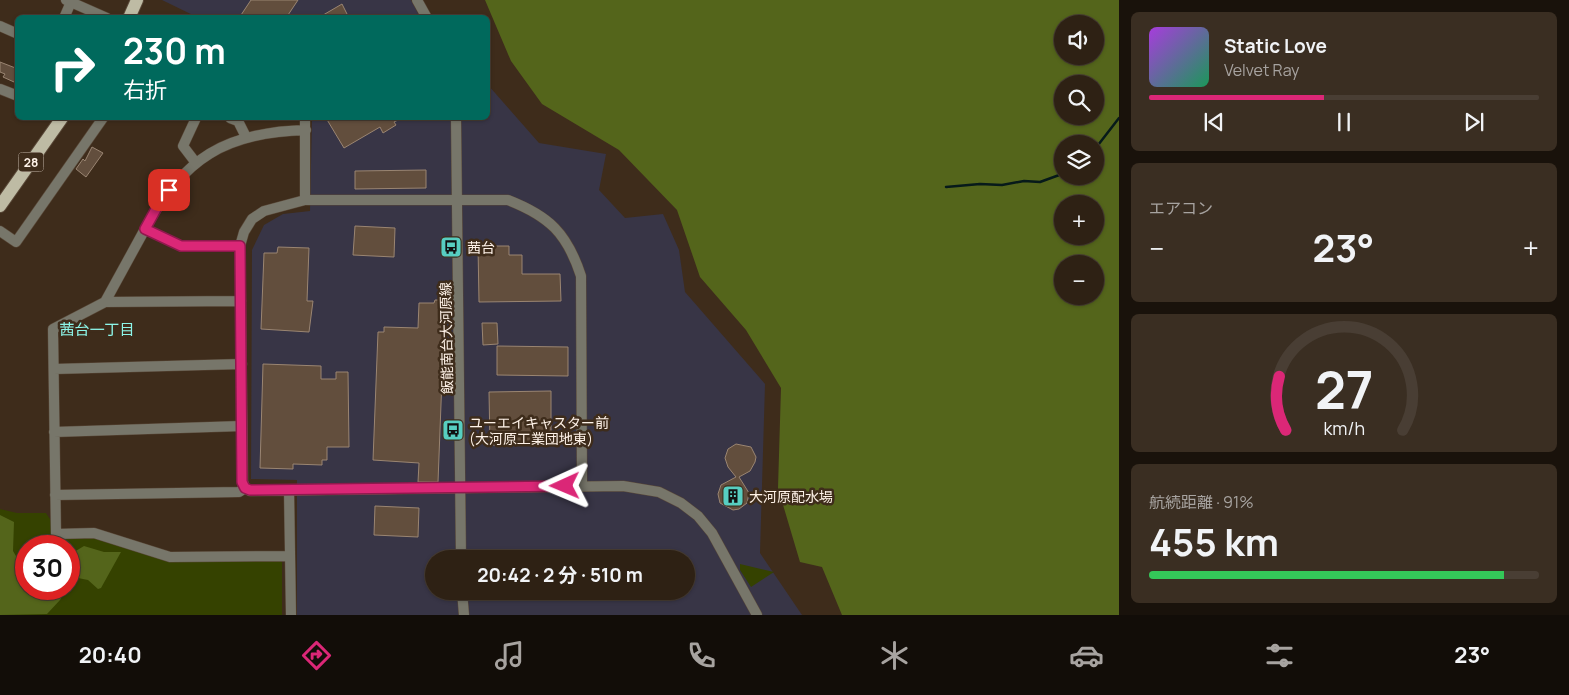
<!DOCTYPE html>
<html lang="ja">
<meta charset="utf-8">
<style>
body{margin:0;font-family:Manrope,"Noto Sans JP",sans-serif;background:#3a2e22;color:#f1f3f6;height:100vh;display:flex;flex-direction:column;font-size:19px;white-space:nowrap}
*{box-sizing:border-box;margin:0}
p{font-size:16px;color:#a7a3a0}
.icon{flex:none;width:28px;height:28px;fill:none;stroke:currentColor;stroke-width:2;stroke-linecap:round;stroke-linejoin:round}
.map{position:relative;flex:1;overflow:hidden}
.details{display:flex;flex-direction:column;gap:12px;padding:12px;background:#19120b;width:450px}
.details>*{flex:none}
.hud{position:absolute;left:15px;top:15px;width:475px;height:105px;border-radius:8px;box-shadow:0 1px 4px #0004,0 0 0 1px #493e34;background:#00695c;color:#fff;overflow:hidden}
.fabs{position:absolute;left:1054px;top:15px;display:grid;gap:10px}
.fabs a{display:grid;place-items:center;width:50px;height:50px;border-radius:50%;background:#2e2114;box-shadow:0 1px 4px #0004,0 0 0 1px #493e34;font-size:25px}
.speed{position:absolute;left:15px;top:535px;display:flex;gap:10px;font-size:25px;font-weight:700;text-align:center}
.speed>*{display:grid;place-content:center;width:65px;height:65px;border-radius:50%;background:#2e2114;box-shadow:0 1px 4px #0004,0 0 0 1px #493e34;line-height:1}
.speed .limit{border:8px solid #d22;background:#fff;color:#111}
.pin{position:absolute;display:grid;place-items:center;width:42px;height:42px;color:#fff;margin:-21px;border-radius:10px;box-shadow:0 2px 8px #0006}
.me{position:absolute;width:55px;margin:-28px;rotate:269deg;stroke-linejoin:round;filter:drop-shadow(0 0 4px #0008)}
.turn{display:flex;align-items:center;gap:18px;height:105px;padding:0 25px;font-size:22px}
.turn .icon{width:65px;height:65px;stroke-width:2.5}
.turn b{display:block;font-size:35px;line-height:42px}
.big{font-size:38px;font-weight:700;line-height:1.1}
.details .tile{flex:1;display:flex;flex-direction:column;justify-content:center;gap:8px;min-width:0;padding:0 18px;border-radius:8px;background:#3a2e22}
.details .dial{align-items:center;gap:0}
.dial svg{height:130px;overflow:visible;fill:none;stroke:#493e34;stroke-width:7;stroke-linecap:round;text-anchor:middle}
.dial text{fill:#f1f3f6;stroke:none}
.song{display:flex;align-items:center;gap:15px}
.cover{width:60px;height:60px;border-radius:8px;background:linear-gradient(135deg,hsl(280 70% 55%),hsl(150 70% 35%))}
.played{height:5px;border-radius:2px;background:linear-gradient(90deg,#db2777 45%,#493e34 45%)}
.keys{display:flex;justify-content:space-around;direction:ltr}
.heat{display:flex;justify-content:space-between;align-items:center;font-size:28px;direction:ltr}
.charge{height:8px;border-radius:4px;background:linear-gradient(90deg,#34c759 91%,#493e34 0)}
.trip{position:absolute;left:425px;top:550px;width:270px;height:50px;border-radius:25px;background:#2e2114;box-shadow:0 1px 4px #0004,0 0 0 1px #493e34;font-weight:700;line-height:50px;text-align:center}
.menu{display:flex;height:80px;justify-content:space-around;align-items:center;background:#120d08;color:#a7a3a0}
.menu .icon{width:35px;height:35px}
.menu .current{color:#db2777}
.menu b{font-size:22px;color:#f1f3f6}
main{display:flex;flex:1;min-height:0}
.map>svg:first-child{display:block}
.industrial{fill:#383546;fill-rule:evenodd}
.green{fill:#354200;fill-rule:evenodd}
.forest{fill:#54651b;fill-rule:evenodd}
.lines{fill:none;stroke-linecap:round;stroke-linejoin:round}
.stream{stroke:#071a1a;stroke-width:2.5}
.building{fill:#624e3d;stroke:#9a8572}
.minor-casing{stroke:#594838;stroke-width:11}
.major-casing{stroke:#594838;stroke-width:14}
.minor{stroke:#77766a;stroke-width:10}
.major{stroke:#bebba4;stroke-width:12}
.route-casing{stroke:#8e194d;stroke-width:12}
.route{stroke:#db2777;stroke-width:9}
.labels{text-anchor:middle;dominant-baseline:central;stroke-width:5;stroke-linejoin:round;paint-order:stroke}
.shield{fill:#3e2c1b;stroke:#c4b7aa;stroke-width:1}
.shield-label{font-size:12px;font-weight:bold;fill:#fef2e8}
.poi-label{font-size:14px;fill:#fef2e8;stroke:#3e2c1b;text-anchor:start}
.street-label{font-size:14px;fill:#fef2e8;stroke:#3e2c1b}
.neighbourhood-label{font-size:15px;fill:#8df6e9;stroke:#3e2c1b}
</style>
<main>
<div class="map">
<svg width="1119" height="615" viewBox="0 0 1119 615">
<rect width="100%" height="100%" fill="#3e2c1b"/>
<!-- industrial -->
<path class="industrial" d="M162,0H411L420,17H197Z
M488,85L539,143L606,154L599,190L625,218L663,214L679,250L685,292L765,384L760,553L802,615H297V480L251,479L252,250L264,225L283,214L310,211L312,118H488ZM434,559H686V591H434Z"/>
<!-- green -->
<path class="green" d="M0,509L17,513H46L52,522L53,537L96,538L130,549L251,560H279L282,562V615H0ZM26,546H69V589H26Z
M740,564L774,572L751,587L740,570Z"/>
<!-- forest -->
<path class="forest" d="M485,0H1119V615H842L822,567L800,562L778,488L781,388L746,330L700,277L677,210L619,150L542,104L511,61ZM1062,24H1095V56H1062ZM1062,84H1095V116H1062ZM1062,144H1095V176H1062ZM1062,204H1095V236H1062ZM1062,264H1095V296H1062Z
M0,515L14,522L13,551L26,573V589H67L60,600L47,614L0,615Z
M84,546L104,552H121L101,588L98,589L88,580L73,577L69,585V555Z"/>
<g class="lines">
<!-- stream -->
<path class="stream" d="M1095,149L1119,118
M946,187L980,184L1002,185L1024,181L1040,182L1062,174"/>
</g>
<!-- building -->
<path class="building" d="M251,0H298L286,18H239Z
M342,4L349,18H318Z
M0,62L18,69L14,82L3,77L5,74L0,72Z
M326,118H402L394,122L396,125L383,133L380,127L344,148Z
M92,147L103,153L86,177L76,169L83,159L85,161Z
M426,170V188L355,189V171Z
M355,226L395,228L394,257L353,255Z
M478,246H509V255H522V274H560L561,301L479,302Z
M278,247L309,248L307,301H313L309,332L261,329L264,253H277Z
M435,300H445L438,482H418L419,463L373,460L378,332H384V327L418,328L419,303H434Z
M482,323H497L498,344L483,345Z
M497,346L568,347V376L497,375Z
M263,364L321,366V379H336V372H348L349,447H327V460H322V465L293,464V469L260,468Z
M551,391V445H490L489,392Z
M736,444L751,447L756,457L755,462L750,471L739,477L749,493L747,503L739,509L733,510L720,503L718,494L721,485L736,477L728,467L725,458L728,449Z
M375,506L419,508L418,537L374,535Z"/>
<g class="lines">
<!-- minor casing -->
<g class="minor-casing">
<path id="minor" d="M66,0L107,18
M417,0L427,18
M64,18L71,2
M0,26L18,34
M0,89L18,96
M196,118L183,146L196,163
M230,118L238,121L246,137
M456,118L461,559
M305,200V118
M145,229L105,302L241,301
M0,231L16,242L103,118
M240,246H181L145,229C183,158 226,132 306,130
M105,302L53,329L56,534L94,533L170,557L290,556
M54,369L242,364
M54,432L242,426
M245,488L243,482L240,246L244,232L252,219L264,211L305,200H508C549,216 567,233 581,276L582,486
M289,490L291,615
M55,495L239,492L245,488L250,491L623,486L659,492L681,503L698,516L712,533L757,615
M462,591L464,615"/>
</g>
<!-- major casing -->
<g class="major-casing">
<path id="major" d="M129,18L137,0
M0,206L62,118"/>
</g>
<!-- minor -->
<use href="#minor" class="minor"/>
<!-- major -->
<use href="#major" class="major"/>
</g>
<g class="lines">
<!-- route casing -->
<g class="route-casing">
<path id="route" d="M169,190L161,200L145,229L181,246H240L242,482L245,488L250,490L565,486"/>
</g>
<!-- route -->
<use href="#route" class="route"/>
</g>
<!-- icons -->
<defs>
<g id="bus-square" transform="scale(1.125)"><rect x="-9" y="-9" width="18" height="18" rx="4" fill="#57cec1" stroke="#3e2c1b"/><path d="M-5-6H5V4H4V6H2V4H-2V6H-4V4H-5ZM-3.5-4V0h7V-4ZM-3.5 1.2v1.5H-2V1.2ZM2 1.2v1.5H3.5V1.2Z" fill="#111"/></g>
<g id="building-square" transform="scale(1.125)"><rect x="-9" y="-9" width="18" height="18" rx="4" fill="#57cec1" stroke="#3e2c1b"/><path d="M-4-6H4V6H1V3H-1V6H-4ZM-2.5-4.3h1.7v1.8h-1.7ZM.8-4.3h1.7v1.8H.8ZM-2.5-1h1.7V.8h-1.7ZM.8-1h1.7V.8H.8Z" fill="#111"/></g>
</defs>
<g fill-rule="evenodd">
<use href="#bus-square" x="451" y="247"/>
<use href="#bus-square" x="453" y="430"/>
<use href="#building-square" x="733" y="496"/>
</g>
<g class="labels">
<!-- shield labels -->
<rect class="shield" x="18.5" y="152.5" width="25" height="19" rx="4"/>
<g class="shield-label">
<text x="31" y="162">28</text>
</g>
<!-- poi labels -->
<g class="poi-label">
<text x="467" y="247">茜台</text>
<text x="469" y="422">ユーエイキャスター前<tspan x="469" dy="16">(大河原工業団地東)</tspan></text>
<text x="749" y="496">大河原配水場</text>
</g>
<!-- street labels -->
<g class="street-label">
<text transform="translate(446 338) rotate(-91)">飯能南台大河原線</text>
</g>
<!-- neighbourhood labels -->
<g class="neighbourhood-label">
<text x="97" y="329">茜台一丁目</text>
</g>
</g>
</svg>
<div class="fabs">
<a><svg class="icon" aria-label="sound" viewBox="0 0 24 24"><path d="M4 9h4l5-4v14l-5-4H4zM17 9q2 3 0 6"/></svg></a>
<a><svg class="icon" aria-label="search" viewBox="0 0 24 24"><circle cx="10" cy="10" r="6"/><path d="M15 15l6 6"/></svg></a>
<a><svg class="icon" aria-label="layers" viewBox="0 0 24 24"><path d="M12 4l9 5-9 5-9-5zM3 14l9 5 9-5"/></svg></a>
<a>+</a>
<a>−</a>
</div>
<div class="speed"><div class="limit">30</div></div>
<div class="pin" style="left:169px;top:190px;background:#d93025"><svg class="icon" aria-label="arrive" viewBox="0 0 24 24"><path d="M6 21V4h12l-3 4 3 4H6"/></svg></div>
<svg class="me" style="left:565px;top:486px" viewBox="-20 -20 40 40"><path d="M0-17L14 15 0 8-14 15z" fill="#db2777" stroke="#fff" stroke-width="4"/></svg>
<div class="trip">20:42 · 2 分 · 510 m</div>
<div class="hud">
<div class="turn"><svg class="icon" aria-label="right" viewBox="0 0 24 24"><path d="M7 20v-9h11M14 6l5 5-5 5"/></svg><div><b>230 m</b>右折</div></div>
</div>
</div>
<section class="details">
<div class="tile">
<div class="song"><i class="cover"></i><div><b>Static Love</b><p>Velvet Ray</p></div></div>
<div class="played"></div>
<div class="keys"><svg class="icon" aria-label="previous" viewBox="0 0 24 24"><path d="M18 5L8 12l10 7zM5 5v14"/></svg><svg class="icon" aria-label="pause" viewBox="0 0 24 24"><path d="M8 5v14M16 5v14"/></svg><svg class="icon" aria-label="next" viewBox="0 0 24 24"><path d="M6 5l10 7-10 7zM19 5v14"/></svg></div>
</div>
<div class="tile"><p>エアコン</p>
<div class="heat"><a>−</a><b class="big">23°</b><a>+</a></div>
</div>
<div class="tile dial"><svg viewBox="0 0 100 80">
<path d="M14 69A42 42 0 1 1 86 69"/>
<path d="M14 69A42 42 0 0 1 10 36" stroke="#db2777"/>
<text x="50" y="56" font-size="32" font-weight="700">27</text>
<text x="50" y="72" font-size="11">km/h</text>
</svg></div>
<div class="tile"><p>航続距離 · 91%</p><b class="big">455 km</b><div class="charge"></div></div>
</section>
</main>
<nav class="menu">
<b>20:40</b>
<svg class="icon current" aria-label="directions" viewBox="0 0 24 24"><path d="M12 3l9 9-9 9-9-9zM9 14v-3h6M13 9l2 2-2 2"/></svg>
<svg class="icon" aria-label="music" viewBox="0 0 24 24"><path d="M9 18V5l10-2v13"/><circle cx="6" cy="18" r="3"/><circle cx="16" cy="16" r="3"/></svg>
<svg class="icon" aria-label="phone" viewBox="0 0 24 24"><path d="M5 4h4l2 5-3 2q2 4 5 5l2-3 5 2v4C11 20 4 13 5 4z"/></svg>
<svg class="icon" aria-label="climate" viewBox="0 0 24 24"><path d="M12 3v18M4 7l16 10M4 17L20 7"/></svg>
<svg class="icon" aria-label="car" viewBox="0 0 24 24"><path d="M5 17H2v-5l4-1 3-4h7l3 4 3 1v5h-3M9 17h6M6 11h13"/><circle cx="7" cy="17" r="2"/><circle cx="17" cy="17" r="2"/></svg>
<svg class="icon" aria-label="filters" viewBox="0 0 24 24"><path d="M4 7h16M4 17h16"/><circle cx="9" cy="7" r="2"/><circle cx="15" cy="17" r="2"/></svg>
<b>23°</b>
</nav>
